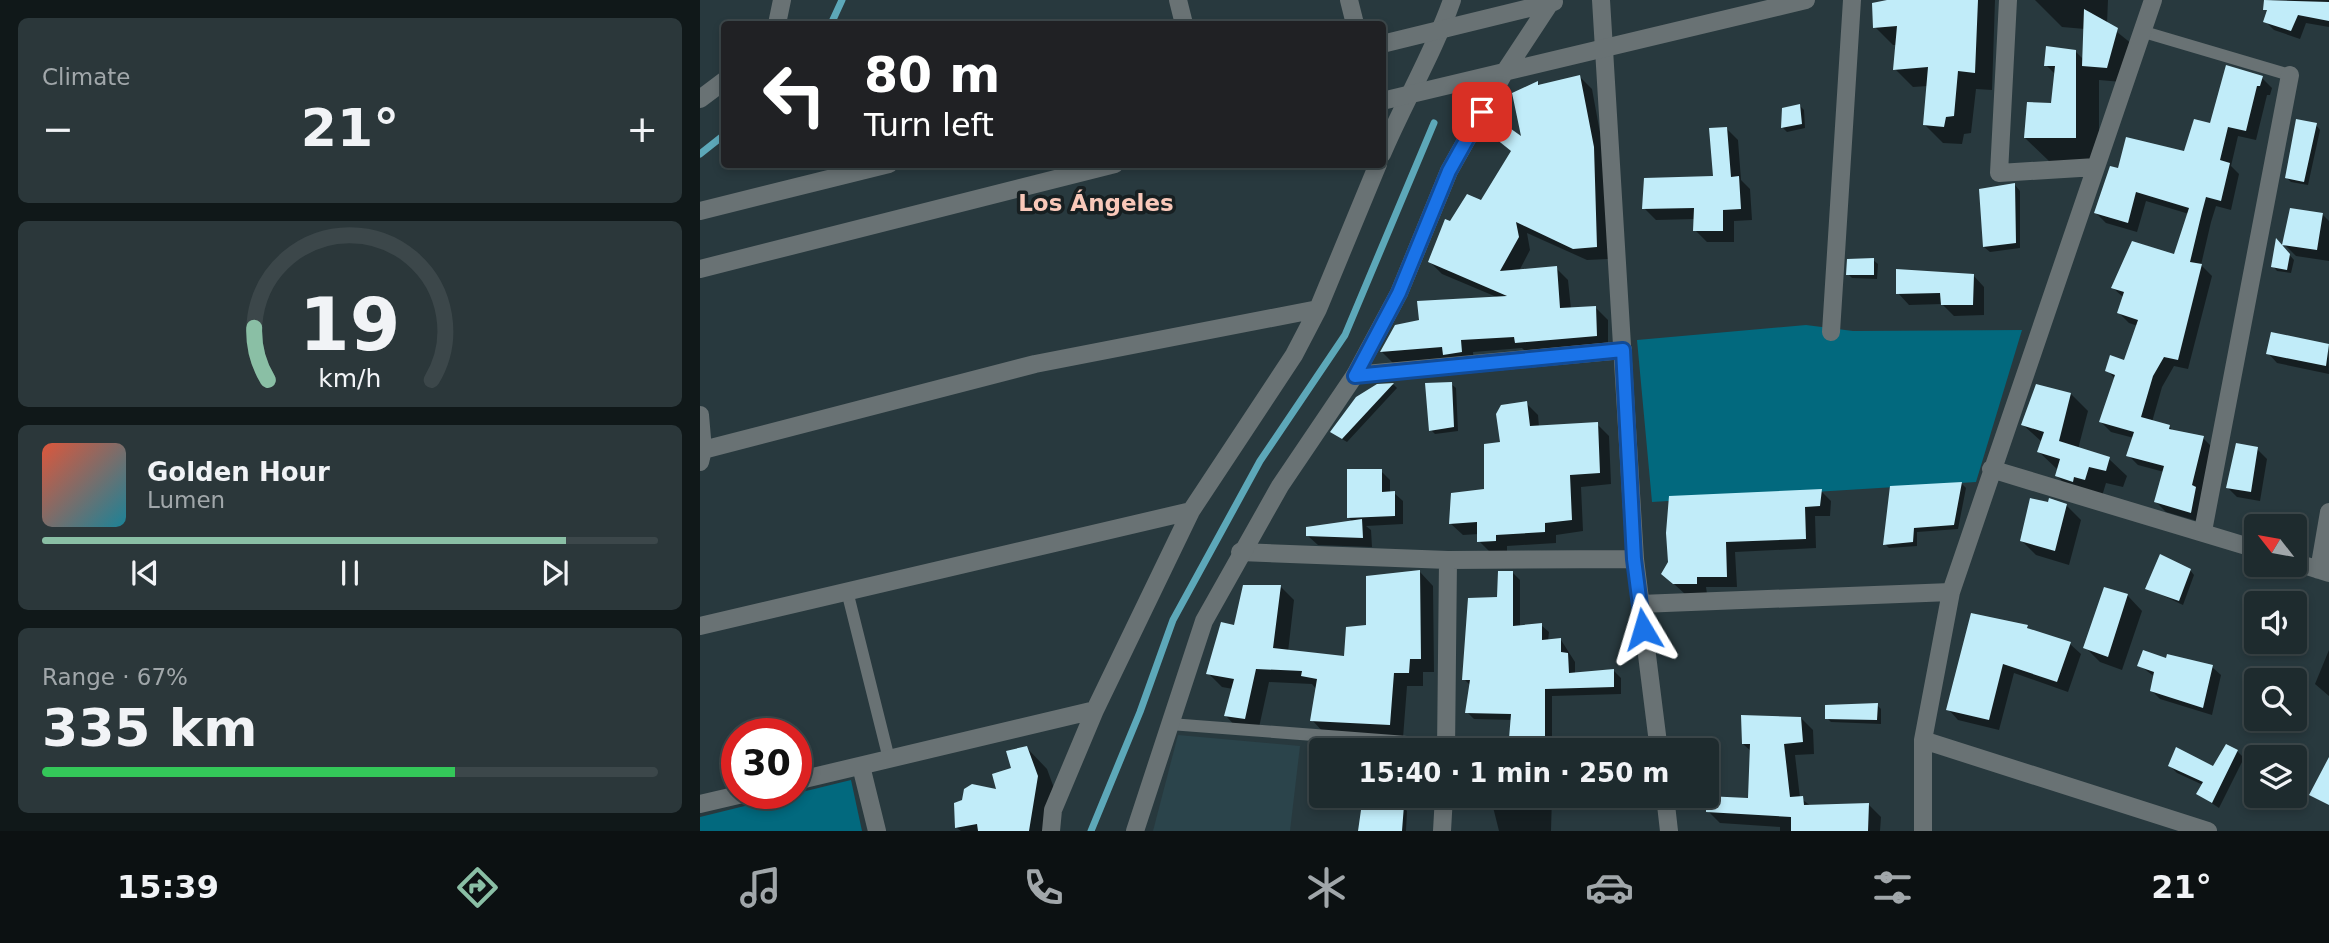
<!DOCTYPE html>
<meta charset="utf-8">
<style>
body{margin:0;font-family:"DejaVu Sans",sans-serif;background:#2b373a;color:#f1f3f6;height:100vh;display:flex;flex-direction:column;font-size:26px;white-space:nowrap}
*{box-sizing:border-box;margin:0}
p{font-size:23px;color:#a1a7aa}
.icon{flex:none;width:38px;height:38px;fill:none;stroke:currentColor;stroke-width:2;stroke-linecap:round;stroke-linejoin:round}
.map{position:relative;flex:1;overflow:hidden}
.details{display:flex;flex-direction:column;gap:18px;padding:18px;background:#101819;width:700px}
.details>*{flex:none}
.top-card{position:absolute;left:21px;top:21px;width:665px;height:147px;border-radius:7px;box-shadow:0 4px 10px #0003,0 0 0 2px #3c474a;background:#202124;color:#fff;overflow:hidden}
.needle{width:46px;rotate:301deg}
.buttons{position:absolute;left:1544px;top:514px;display:grid;gap:14px}
.buttons a{display:grid;place-items:center;width:63px;height:63px;border-radius:7px;background:#1e2b2e;box-shadow:0 4px 10px #0003,0 0 0 2px #3c474a;font-size:35px}
.speed{position:absolute;left:21px;top:718px;display:flex;gap:14px;font-size:35px;font-weight:700;text-align:center}
.speed>*{display:grid;place-content:center;width:91px;height:91px;border-radius:50%;background:#1e2b2e;box-shadow:0 4px 10px #0003,0 0 0 2px #3c474a;line-height:1}
.speed .limit{border:10px solid #d22;background:#fff;color:#111}
.pin{position:absolute;display:grid;place-items:center;width:60px;height:60px;color:#fff;margin:-30px;border-radius:14px;box-shadow:0 4px 10px #0006}
.me{position:absolute;width:77px;margin:-38px;rotate:353deg;stroke-linejoin:round;filter:drop-shadow(0 0 5px #0008)}
.turn{display:flex;align-items:center;gap:24px;height:147px;padding:0 28px;font-size:32px}
.turn .icon{width:91px;height:91px;stroke-width:2.5}
.turn b{display:block;font-size:49px;line-height:60px}
.big{font-size:52px;font-weight:600;line-height:1.1}
.details .widget{flex:1;display:flex;flex-direction:column;justify-content:center;gap:10px;min-width:0;padding:0 24px;border-radius:10px;background:#2b373a}
.details .dial{align-items:center;gap:0}
.dial svg{height:182px;overflow:visible;fill:none;stroke:#3c474a;stroke-width:7;stroke-linecap:round;text-anchor:middle}
.dial text{fill:#f1f3f6;stroke:none}
.song{display:flex;align-items:center;gap:21px}
.cover{width:84px;height:84px;border-radius:10px;background:linear-gradient(135deg,hsl(10 70% 55%),hsl(190 70% 35%))}
.played{height:7px;border-radius:4px;background:linear-gradient(90deg,#8abfa5 85%,#3c474a 85%)}
.keys{display:flex;justify-content:space-around;direction:ltr}
.heat{display:flex;justify-content:space-between;align-items:center;font-size:38px;direction:ltr}
.charge{height:10px;border-radius:5px;background:linear-gradient(90deg,#34c759 67%,#3c474a 0)}
.trip{position:absolute;left:609px;top:738px;width:410px;height:70px;border-radius:7px;background:#1e2b2e;box-shadow:0 4px 10px #0003,0 0 0 2px #3c474a;font-weight:600;line-height:70px;text-align:center}
.tab-bar{display:flex;height:112px;justify-content:space-around;align-items:center;background:#0c1112;color:#a1a7aa}
.tab-bar .icon{width:49px;height:49px}
.tab-bar .current{color:#8abfa5}
.tab-bar b{font-size:32px;color:#f1f3f6}
main{display:flex;flex:1;min-height:0}
.map>svg:first-child{display:block}
.built{fill:#2b444b}
.green{fill:#02697e}
.shadow{fill:#0007}
.lines{fill:none;stroke-linecap:round;stroke-linejoin:round}
.stream{stroke:#5da8b9;stroke-width:7}
.building{fill:#c1ecf9}
.service{stroke:#697274;stroke-width:12}
.minor{stroke:#697274;stroke-width:18}
.tertiary{stroke:#697274;stroke-width:18}
.route-casing{stroke:#114b97;stroke-width:18}
.route{stroke:#1a73e8;stroke-width:12}
.labels{text-anchor:middle;dominant-baseline:central;stroke-width:7;stroke-linejoin:round;paint-order:stroke}
.neighbourhood-label{font-size:23px;font-weight:bold;fill:#f9c8b9;stroke:#171f21}
</style>
<main>
<section class="details">
<div class="widget"><p>Climate</p>
<div class="heat"><a>−</a><b class="big">21°</b><a>+</a></div>
</div>
<div class="widget dial"><svg viewBox="0 0 100 80">
<path d="M14 69A42 42 0 1 1 86 69"/>
<path d="M14 69A42 42 0 0 1 8 46" stroke="#8abfa5"/>
<text x="50" y="56" font-size="32" font-weight="700">19</text>
<text x="50" y="72" font-size="11">km/h</text>
</svg></div>
<div class="widget">
<div class="song"><i class="cover"></i><div><b>Golden Hour</b><p>Lumen</p></div></div>
<div class="played"></div>
<div class="keys"><svg class="icon" aria-label="previous" viewBox="0 0 24 24"><path d="M18 5L8 12l10 7zM5 5v14"/></svg><svg class="icon" aria-label="pause" viewBox="0 0 24 24"><path d="M8 5v14M16 5v14"/></svg><svg class="icon" aria-label="next" viewBox="0 0 24 24"><path d="M6 5l10 7-10 7zM19 5v14"/></svg></div>
</div>
<div class="widget"><p>Range · 67%</p><b class="big">335 km</b><div class="charge"></div></div>
</section>
<div class="map">
<svg width="1629" height="831" viewBox="0 0 1629 831">
<rect width="100%" height="100%" fill="#28393e"/>
<!-- built -->
<path class="built" d="M478,735L600,746L590,831H453Z"/>
<!-- green -->
<path class="green" d="M1106,325L1153,331L1322,330L1276,482L952,502L937,340Z
M151,780L162,831H0V817Z"/>
<!-- shadow -->
<path class="shadow" d="M1196,0H1295L1292,90L1276,89L1271,133L1264,134L1262,144L1243,143L1225,125L1228,86L1213,87L1195,69L1197,45H1193L1175,27Z
M1335,0H1408L1407,24L1432,44L1422,82L1399,80V161H1349L1325,138L1352,105L1356,75L1346,65L1376,52L1384,60L1385,29L1362,27Z
M1572,0H1629V27L1606,23L1600,39L1574,30L1565,21Z
M880,77L892,89L905,160L908,259L887,260L827,233L830,250L819,271L856,268L868,280L871,309L895,307L908,320V347L828,354L822,348L773,352L774,364H694L682,352L696,326L799,298L742,274L730,262L751,223L782,202L812,152L787,130L823,140L837,83L841,86Z
M1562,78L1572,88L1570,95H1567L1556,140L1538,136L1531,166L1539,174L1531,210L1516,206L1511,222L1501,265L1512,276L1488,369L1474,366L1462,387L1452,422L1469,426L1474,432L1503,438L1513,448L1501,522L1466,512L1456,502L1464,472L1438,465L1428,455L1434,438L1411,432L1401,422L1416,380L1407,370L1425,362L1438,326L1429,323L1419,313L1424,298L1413,288L1475,257L1489,214L1446,201L1437,232L1406,223L1396,213L1419,170L1486,154Z
M1100,106L1104,110L1105,128L1087,132L1083,128V110Z
M1616,125L1620,130L1608,185L1591,182L1587,178Z
M1027,129L1038,140L1041,180L1050,189L1052,220L1034,221V242H1007L995,230V219L956,220L944,208L1015,178Z
M1315,185L1320,191V248L1290,252L1284,247Z
M1622,214L1629,221V261L1596,256L1584,244Z
M1580,244L1594,260L1591,273L1577,271L1573,266Z
M1173,260L1178,264L1177,279L1152,278L1148,274Z
M1273,275L1284,287V315L1254,316L1242,304L1209,305L1198,293Z
M1628,346L1629,374L1577,363L1568,353Z
M751,384L756,388L758,431L735,434L731,430Z
M694,385L697,388L647,442L637,436L678,386Z
M1371,394L1388,411L1378,449L1409,459L1427,476L1423,487L1406,483L1402,496L1374,493L1357,476L1358,470L1339,452L1342,442L1323,425Z
M826,403L838,415L839,427L897,424L909,436L911,484L881,487L883,531L856,535V543L807,546V552L791,553L779,541V534L763,535L751,524L786,491L802,444Z
M1557,449L1567,459L1560,501L1537,497L1528,488Z
M681,471L690,480V493H694L703,501V524L666,526L671,530L672,547L618,545L608,536L653,522L649,518Z
M1262,484L1266,488L1258,529L1217,532V546L1189,548L1185,544L1192,488Z
M1121,491L1131,501L1130,516H1115L1116,548L1035,552L1037,587H1006L1007,594H985L974,584L970,562Z
M1366,505L1381,520L1369,565L1336,555L1322,541Z
M1490,570L1494,575L1483,605L1447,588Z
M720,572L733,586L734,672H723V686H707L703,738L625,734L612,720L616,689L612,684L569,682L558,732L539,730L526,716L533,689L522,687L508,673L535,627L581,587L594,600L588,652L646,658L668,627Z
M813,573L820,580V627L841,625L849,632L848,641L861,640L875,662V674L914,671L921,678V694L852,696V740L872,739L880,751H813L812,720L774,719L767,712L771,686L764,679Z
M1405,589L1428,596L1442,611L1422,670L1400,662L1385,647Z
M1327,627L1332,631L1370,644L1381,654L1368,692L1314,673L1299,730L1258,720L1248,709Z
M1629,650V696L1615,684Z
M1467,660L1512,667L1521,675L1512,715L1460,699L1452,691L1455,677L1439,665Z
M1177,705L1181,709V724L1131,722L1127,718Z
M1101,718L1113,730L1114,754L1095,755L1100,798L1111,806L1169,805L1181,817L1180,831H1080V827L1020,823L1008,811L1050,799L1052,752L1043,744Z
M326,747L347,769L358,799L353,831H261L257,828L256,804L298,792Z
M1537,751L1544,758L1519,808L1498,794L1503,785L1477,773L1470,766L1513,769Z
M805,796H852L851,831H799L791,799Z
M663,805L703,807L707,811L706,831H660Z"/>
<g class="lines">
<!-- stream -->
<path class="stream" d="M131,24L142,0
M0,154L24,135
M391,831L440,712L473,620L560,461L645,335L734,123"/>
</g>
<!-- building -->
<path class="building" d="M1187,0H1278L1275,73L1258,71L1254,116L1246,117L1244,127L1223,125L1228,67L1193,70L1197,26L1173,28L1172,3Z
M1564,0L1629,2V21L1598,15L1591,31L1563,22L1567,10H1563Z
M1384,9L1418,28L1407,68L1382,66Z
M1346,46L1376,50V138H1324L1327,102L1351,103L1355,66H1344Z
M1526,65L1563,76L1560,86H1557L1546,131L1528,127L1520,160L1530,163L1521,201L1506,197L1502,212L1490,262L1502,264L1478,360L1464,357L1453,376L1441,417L1470,425L1469,429L1504,436L1492,485L1496,487L1491,513L1454,502L1464,466L1426,456L1434,432L1399,422L1415,375L1405,371L1410,355L1424,360L1438,320L1417,313L1424,292L1411,288L1432,241L1474,254L1489,208L1436,192L1428,223L1394,213L1410,166L1418,168L1426,137L1484,151L1494,119L1510,123Z
M880,75L894,147L897,247L873,249L816,222L819,237L800,271L857,266L860,308L896,306L897,336L815,343L814,337L761,340L762,352L743,355L742,347L680,352L695,325L719,320L717,301L807,296L728,262L745,219L750,221L767,194L781,200L811,151L785,130L793,116L821,136L812,93L838,81V85Z
M1100,104L1102,124L1081,128L1082,108Z
M1596,119L1617,123L1604,182L1585,178Z
M1027,127L1031,177L1039,176L1041,209L1023,210V231H993L994,208L942,209L944,178L1013,176L1009,128Z
M1315,183L1316,243L1283,247L1279,189Z
M1590,208L1623,213L1617,250L1582,245Z
M1576,238L1590,254L1587,270L1571,267Z
M1174,258V275H1146L1147,259Z
M1196,269L1274,274L1273,305H1241L1240,293L1196,294Z
M1571,332L1629,344L1626,366L1566,354Z
M752,382L754,427L729,431L725,383Z
M694,383L642,439L630,432L656,397L677,384Z
M1336,384L1371,393L1359,441L1410,457L1406,471L1389,467L1385,480L1374,477L1373,482L1355,476L1360,459L1337,452L1344,432L1321,425Z
M827,401L830,426L898,422L900,473L870,475L872,520L845,523V532L796,535V541L777,542V522L749,524L751,493L784,489V444L800,442L796,414L801,405Z
M1536,443L1558,447L1551,492L1526,488Z
M647,469H682V492L695,491V516L647,518Z
M1262,482L1254,525L1214,528L1213,542L1183,545L1190,486Z
M1122,489L1120,506L1105,507L1106,539L1026,542L1027,577H997V584H973L961,574L968,562L966,533L969,496Z
M1330,498L1348,502L1349,498L1367,504L1355,551L1320,541Z
M662,519L663,538L606,536V527Z
M1460,554L1491,569L1479,601L1445,589Z
M720,570L721,659H710L709,673H694L690,725L610,721L617,679L601,676L602,671L556,669L545,719L524,716L534,679L506,674L521,622L534,625L543,585H581L573,648L644,656L646,627L666,625V576Z
M798,571H813V626L842,623V640L861,638V652L868,653L869,673L914,669V687L845,689V751H808L811,714L765,713L770,680H762L768,598L797,597Z
M1404,587L1428,594L1408,657L1383,648Z
M1271,613L1328,625L1327,628L1371,642L1357,682L1303,664L1289,720L1246,710Z
M1443,650L1466,658L1467,654L1513,665L1503,708L1450,691L1454,672L1437,666Z
M1178,703L1177,720L1125,719V705Z
M1041,715L1101,717L1103,742L1084,744L1090,797L1103,796L1104,805L1169,803L1168,831H1091V817L1006,812V796L1048,798L1050,744H1042Z
M1526,744L1538,750L1512,803L1496,794L1503,782L1468,766L1476,747L1513,766Z
M327,746L338,776L329,831H278L277,824L255,828L254,803L262,800L264,789L272,784L296,789L292,774L311,768L306,751Z
M1629,757V805L1609,795Z
M662,803L704,805L702,831H658Z"/>
<g class="lines">
<!-- service -->
<path class="service" d="M1444,32L1590,75
M147,591L189,759
M470,724L746,745"/>
<!-- minor -->
<path class="minor" d="M478,0L484,24
M649,0L655,24
M901,0L935,559L959,751
M1308,0L1299,173L1396,167
M77,24L82,0
M0,99L24,81
M682,154C704,102 734,52 752,0
M1131,332L1152,0
M655,375L923,350
M0,415L3,450L0,462
M3,450L335,364L618,309
M1291,469L1556,549
M1503,531L1590,75
M540,552L748,560L935,559
M1594,562L1629,573
M1619,570L1629,512
M940,604L1251,592
M0,626L491,511
M1223,740L1508,831
M746,751L748,560
M161,766L177,831
M96,781L395,710
M965,796L969,831
M0,804L47,793
M351,831L353,810L395,710L491,511L594,355L618,309L678,164
M742,831L744,796
M1223,831V740L1251,592L1453,0"/>
<!-- tertiary -->
<path class="tertiary" d="M682,44L854,2
M682,101L1106,0
M0,211L189,164
M0,269L415,164
M435,831L504,621L580,486L655,375L699,293L749,171L804,73L852,0"/>
</g>
<g class="lines">
<!-- route casing -->
<g class="route-casing">
<path id="route" d="M782,112L749,171L699,293L655,376L923,350L934,559L943,629"/>
</g>
<!-- route -->
<use href="#route" class="route"/>
</g>
<g class="labels">
<!-- neighbourhood labels -->
<g class="neighbourhood-label">
<text x="396" y="203">Los Ángeles</text>
</g>
</g>
</svg>
<div class="buttons">
<a><svg class="needle" viewBox="-14 -14 28 28"><path d="M0-13l5 13h-10z" fill="#e53935"/><path d="M0 13l5-13h-10z" fill="#a1a7aa"/></svg></a>
<a><svg class="icon" aria-label="sound" viewBox="0 0 24 24"><path d="M4 9h4l5-4v14l-5-4H4zM17 9q2 3 0 6"/></svg></a>
<a><svg class="icon" aria-label="search" viewBox="0 0 24 24"><circle cx="10" cy="10" r="6"/><path d="M15 15l6 6"/></svg></a>
<a><svg class="icon" aria-label="layers" viewBox="0 0 24 24"><path d="M12 4l9 5-9 5-9-5zM3 14l9 5 9-5"/></svg></a>
</div>
<div class="speed"><div class="limit">30</div></div>
<div class="pin" style="left:782px;top:112px;background:#d93025"><svg class="icon" aria-label="arrive" viewBox="0 0 24 24"><path d="M6 21V4h12l-3 4 3 4H6"/></svg></div>
<svg class="me" style="left:943px;top:629px" viewBox="-20 -20 40 40"><path d="M0-17L14 15 0 8-14 15z" fill="#1a73e8" stroke="#fff" stroke-width="4"/></svg>
<div class="trip">15:40 · 1 min · 250 m</div>
<div class="top-card">
<div class="turn"><svg class="icon" aria-label="left" viewBox="0 0 24 24"><path d="M17 20v-9H6M10 6l-5 5 5 5"/></svg><div><b>80 m</b>Turn left</div></div>
</div>
</div>
</main>
<nav class="tab-bar">
<b>15:39</b>
<svg class="icon current" aria-label="directions" viewBox="0 0 24 24"><path d="M12 3l9 9-9 9-9-9zM9 14v-3h6M13 9l2 2-2 2"/></svg>
<svg class="icon" aria-label="music" viewBox="0 0 24 24"><path d="M9 18V5l10-2v13"/><circle cx="6" cy="18" r="3"/><circle cx="16" cy="16" r="3"/></svg>
<svg class="icon" aria-label="phone" viewBox="0 0 24 24"><path d="M5 4h4l2 5-3 2q2 4 5 5l2-3 5 2v4C11 20 4 13 5 4z"/></svg>
<svg class="icon" aria-label="climate" viewBox="0 0 24 24"><path d="M12 3v18M4 7l16 10M4 17L20 7"/></svg>
<svg class="icon" aria-label="car" viewBox="0 0 24 24"><path d="M5 17H2v-5l4-1 3-4h7l3 4 3 1v5h-3M9 17h6M6 11h13"/><circle cx="7" cy="17" r="2"/><circle cx="17" cy="17" r="2"/></svg>
<svg class="icon" aria-label="filters" viewBox="0 0 24 24"><path d="M4 7h16M4 17h16"/><circle cx="9" cy="7" r="2"/><circle cx="15" cy="17" r="2"/></svg>
<b>21°</b>
</nav>
